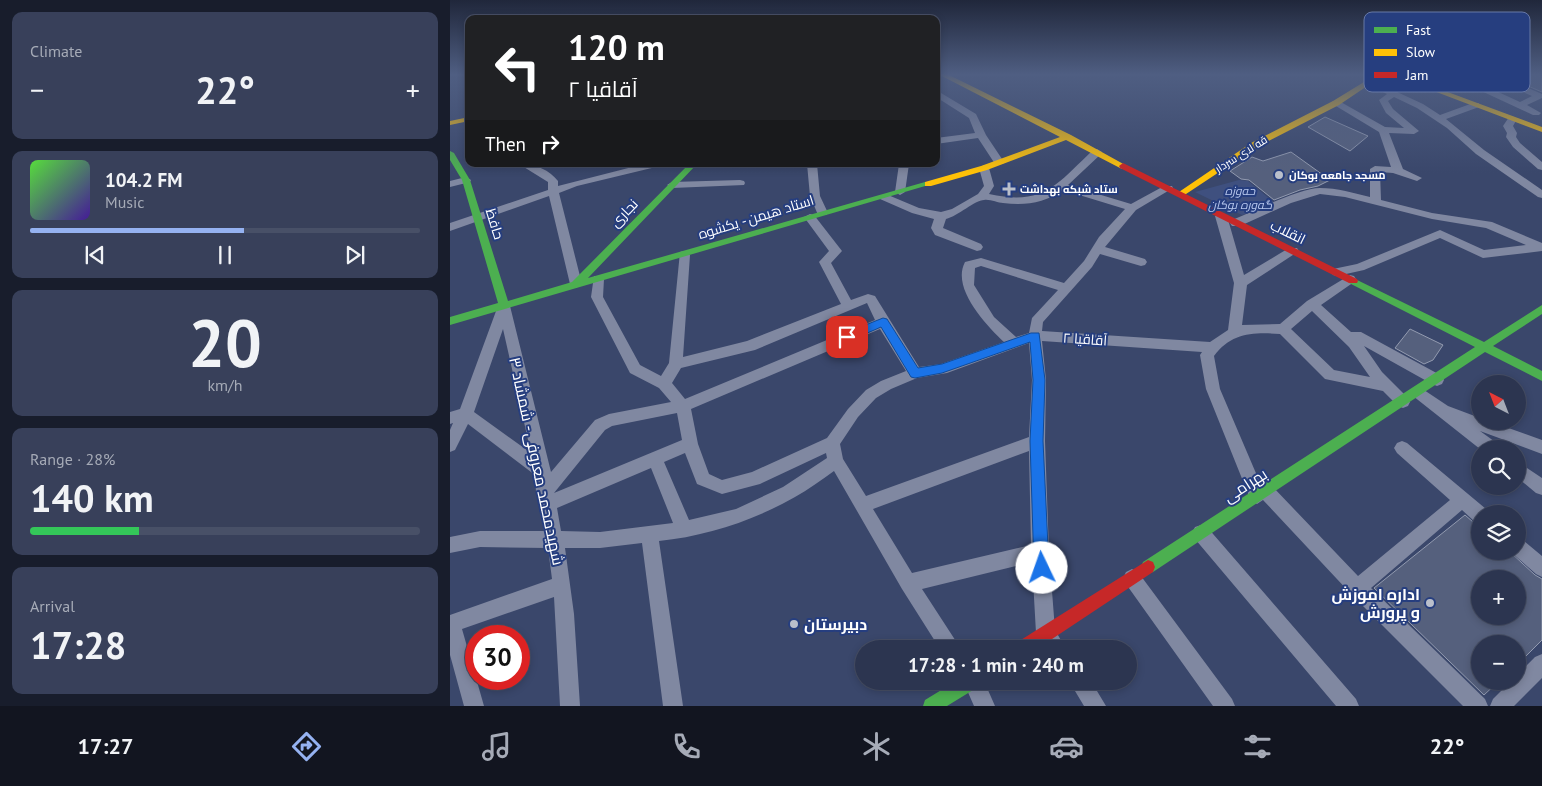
<!DOCTYPE html>
<meta charset="utf-8">
<style>
body{margin:0;font-family:"PT Sans",Cairo,sans-serif;background:#38405a;color:#f1f3f6;height:100vh;display:flex;flex-direction:column;font-size:19px;white-space:nowrap}
*{box-sizing:border-box;margin:0}
p{font-size:16px;color:#a6abb7}
.icon{flex:none;width:28px;height:28px;fill:none;stroke:currentColor;stroke-width:2;stroke-linecap:round;stroke-linejoin:round}
.map{position:relative;flex:1;overflow:hidden}
.drawer{display:flex;flex-direction:column;gap:12px;padding:12px;background:#181d2c;width:450px}
.drawer>*{flex:none}
.hud{position:absolute;left:15px;top:15px;width:475px;height:152px;border-radius:10px;box-shadow:0 2px 8px #0003,0 0 0 1px #485067;background:#202124;color:#fff;overflow:hidden}
.needle{width:32px;rotate:318deg}
.buttons{position:absolute;left:1021px;top:375px;display:grid;gap:10px}
.buttons a{display:grid;place-items:center;width:55px;height:55px;border-radius:50%;background:#2c3550;box-shadow:0 2px 8px #0003,0 0 0 1px #485067;font-size:25px}
.speed{position:absolute;left:15px;top:625px;display:flex;gap:10px;font-size:25px;font-weight:700;text-align:center}
.speed>*{display:grid;place-content:center;width:65px;height:65px;border-radius:50%;background:#2c3550;box-shadow:0 2px 8px #0003,0 0 0 1px #485067;line-height:1}
.speed .limit{border:8px solid #d22;background:#fff;color:#111}
.pin{position:absolute;display:grid;place-items:center;width:42px;height:42px;color:#fff;margin:-21px;border-radius:10px;box-shadow:0 2px 8px #0006}
.me{position:absolute;width:55px;margin:-28px;rotate:357deg;stroke-linejoin:round;filter:drop-shadow(0 0 4px #0008)}
.turn{display:flex;align-items:center;gap:18px;height:105px;padding:0 20px;font-size:22px}
.turn .icon{width:65px;height:65px;stroke-width:2.5}
.turn b{display:block;font-size:35px;line-height:42px}
.then{display:flex;align-items:center;height:48px;padding:0 20px;background:#0003;gap:10px;font-size:19px}
.big{font-size:38px;font-weight:700;line-height:1.1}
.drawer .widget{flex:1;display:flex;flex-direction:column;justify-content:center;gap:8px;min-width:0;padding:0 18px;border-radius:10px;background:#38405a}
.drawer .dial{align-items:center;gap:0}
.dial b{font-size:65px;line-height:1}
.song{display:flex;align-items:center;gap:15px}
.cover{width:60px;height:60px;border-radius:8px;background:linear-gradient(135deg,hsl(110 70% 55%),hsl(260 70% 35%))}
.played{height:5px;border-radius:2px;background:linear-gradient(90deg,#95b2f1 55%,#485067 55%)}
.keys{display:flex;justify-content:space-around;direction:ltr}
.heat{display:flex;justify-content:space-between;align-items:center;font-size:28px;direction:ltr}
.charge{height:8px;border-radius:4px;background:linear-gradient(90deg,#34c759 28%,#485067 0)}
.trip{position:absolute;left:405px;top:640px;width:282px;height:50px;border-radius:25px;background:#2c3550;box-shadow:0 2px 8px #0003,0 0 0 1px #485067;font-weight:700;line-height:50px;text-align:center}
.tab-bar{display:flex;height:80px;justify-content:space-around;align-items:center;background:#121520;color:#a6abb7}
.tab-bar .icon{width:35px;height:35px}
.tab-bar .current{color:#95b2f1}
.tab-bar b{font-size:22px;color:#f1f3f6}
main{display:flex;flex:1;min-height:0}
.map>svg:first-child{display:block}
.water{fill:#3f507f}
.building{fill:#55607d;stroke:#939bb0;fill-rule:evenodd}
.lines{fill:none;stroke-linecap:round;stroke-linejoin:round}
.street{fill:#8088a1;fill-rule:evenodd}
.fast{fill:#4caf50;fill-rule:evenodd}
.slow{fill:#ffc107;fill-rule:evenodd}
.jam{fill:#c62828;fill-rule:evenodd}
.route{fill:#1a73e8;stroke:#114b97}
.poi-dot{fill:#babfcb;stroke:#263e7f;stroke-width:2}
.labels{text-anchor:middle;dominant-baseline:central;stroke-width:4;stroke-linejoin:round;paint-order:stroke}
.far-street-label{font-size:11px;fill:#fff;stroke:#263e7f}
.far-poi-label{font-size:11px;font-weight:bold;fill:#fff;stroke:#263e7f;text-anchor:start}
.far-water-label{font-size:12px;font-style:italic;fill:#b7c7ed;stroke:#263e7f}
.street-label{font-size:14px;fill:#fff;stroke:#263e7f}
.near-street-label{font-size:16px;fill:#fff;stroke:#263e7f}
.near-poi-label{font-size:16px;font-weight:bold;fill:#fff;stroke:#263e7f;text-anchor:end}
.key{fill:#263e7f;stroke:#6778a5;stroke-width:1}
.key-label{font-size:14px;fill:#fff}
</style>
<main>
<section class="drawer">
<div class="widget"><p>Climate</p>
<div class="heat"><a>−</a><b class="big">22°</b><a>+</a></div>
</div>
<div class="widget">
<div class="song"><i class="cover"></i><div><b>104.2 FM</b><p>Music</p></div></div>
<div class="played"></div>
<div class="keys"><svg class="icon" aria-label="previous" viewBox="0 0 24 24"><path d="M18 5L8 12l10 7zM5 5v14"/></svg><svg class="icon" aria-label="pause" viewBox="0 0 24 24"><path d="M8 5v14M16 5v14"/></svg><svg class="icon" aria-label="next" viewBox="0 0 24 24"><path d="M6 5l10 7-10 7zM19 5v14"/></svg></div>
</div>
<div class="widget dial"><b>20</b><p>km/h</p></div>
<div class="widget"><p>Range · 28%</p><b class="big">140 km</b><div class="charge"></div></div>
<div class="widget"><p>Arrival</p><b class="big">17:28</b></div>
</section>
<div class="map">
<svg width="1092" height="706" viewBox="0 0 1092 706">
<rect width="100%" height="100%" fill="#3a476b"/>
<!-- water -->
<path class="water" d="M789,180L798,181L826,204L792,215L745,192Z"/>
<!-- building -->
<path class="building" d="M1050,74H1092V92Z
M875,117L918,136L900,151L858,127Z
M841,152L880,180L868,186L850,190L824,200L799,180L791,179L780,171L802,157L813,161Z
M960,329L993,345L983,360L974,364L945,348Z
M1015,515L1023,522L1030,525V551H1059L1085,575L1092,579V640L1068,664V644H1030V681H1049L1034,695L924,588ZM1030,579H1068V616H1030Z"/>
<g class="lines">
<!-- street -->
<path class="street" d="M990,74H1009L1070,102L1082,96L1033,74H1045L1092,94V98L1077,105L1091,113L1089,115H1083L999,76L986,86H980V82Z
M919,79L973,104L990,115L1023,103H1029V107L996,119L1034,150L1092,190V198L1088,197L1026,154L997,128L967,108L944,97L938,101L943,109L969,131L964,134L939,133L953,169L972,178L967,181L943,173L930,172L931,200L982,213L1042,222L1092,243V251L1033,258L990,238L914,270L887,276L883,275L881,272L883,269L907,264L990,230L1034,250L1076,245L1036,228L982,219L895,197L870,194L841,203L790,226H782L780,223L782,220C802,212 850,188 870,188C887,188 904,193 920,197V169L925,166L941,167L929,132L881,103L883,101H889L935,127L954,128L936,113L929,100L937,94L916,84V80Z
M486,90L526,114L536,135L554,162L553,164H545L528,138L486,144V138L525,133L519,118L486,97Z
M1062,116L1067,119L1063,126L1067,133L1066,137L1070,143L1092,162V170L1088,169L1063,147L1056,137L1057,133L1053,126L1059,117Z
M647,149L652,152L651,154L618,185L681,204L714,186H722L723,188L686,210L655,247L695,259L697,262L695,265L691,266L650,254L642,267L593,322L592,331L760,342L778,330L784,283L765,216L771,213L777,216L794,275L839,248H847L849,251L797,285L792,325L830,324L857,301L900,275L904,276L906,279L904,282L871,305L901,332H911L992,376L994,380L992,384L987,386L982,384L914,346L932,372L958,398L960,402L958,406L953,408L948,406L933,391L875,379L830,334C803,332 781,333 764,356L770,389L811,485L816,484L822,486L908,576L1000,500L947,453L944,448L947,443L952,441L957,443L1036,509L1038,514H1030V523L1024,521L1012,510L921,588L1035,699L1038,706H1013L901,594L813,500L807,504L801,501L756,389L750,355L752,352L592,341L596,380L595,441L599,552L605,630L616,649H595L586,633L582,562L472,589L511,649H490L452,589L384,471C371,480 358,490 345,497C303,521 256,536 209,541L233,706H213L192,543L150,548H115L124,614L130,706H110L104,597L12,629L34,706H14L0,655V615L102,579L98,548L30,547L0,553V537L30,531H94L86,492L85,475L18,424L5,450L0,452V430L3,423L0,424V412L10,409L49,303H59L60,306L101,472L145,420L159,414L221,402L209,388L180,373L141,297L144,276H152L154,279L153,297L190,365L211,376L219,363L230,252L234,251L240,255L233,357L297,341L391,304L369,262L379,251L354,217L360,214L364,215L392,251L381,263L401,300L418,294L425,296L469,367L491,364L554,342C536,325 501,288 515,262L531,258L614,283L634,261L649,237L675,209L613,190C595,203 575,206 553,203C548,203 540,199 534,200C525,200 508,216 496,219L493,228L531,244L533,247L531,250L527,251L485,235L481,228L484,219L462,213L430,199L429,197L430,195H438L469,208L491,212L502,209L528,194L534,186L529,168L534,165L539,168L544,186L539,194C594,206 606,185 643,150ZM531,266L608,290L582,318L579,333L566,337L544,317L524,285L525,268ZM417,303L425,320L235,399L222,383L231,368L305,350ZM862,311L899,347L920,377L884,370L841,329ZM53,329L81,453L24,412ZM430,329L456,371L431,381L416,390L398,409L377,438L302,472L272,480L259,474L248,444L241,409ZM579,343L582,380L579,437L416,496L393,459L390,444L408,417L426,398L441,389L467,378L497,373ZM227,413L232,440L104,493L155,430L162,426ZM579,451L581,545L462,573L423,509ZM235,453L247,484L272,494L310,484L376,453L377,458L333,487L286,509L239,520L214,462ZM201,468L223,523L150,532L111,531L107,508Z
M69,164C83,163 99,169 108,181V186L194,164H211L210,166L127,186L109,193L132,284L126,288L120,284L99,196L0,231V223L98,190V182Z
M357,164H367L370,196L378,213L376,215H368L360,196Z
M449,164H459L455,192L450,195L445,192Z
M16,177L21,180L20,182L0,187V181Z
M290,180L294,181L295,183L294,185L222,188L217,185L222,182Z
M968,386L998,406L1030,418V421H1039L1092,440V454L1030,431L1048,444L1050,449H1030L963,396L961,392L963,388Z
M1068,462L1092,478V495L1086,493L1068,478Z
M751,525L757,527L906,699L909,706H886L745,539L742,533L745,527Z
M1068,539L1074,541L1092,556V577L1086,574L1062,553L1061,551H1068Z
M682,569L688,572L782,699L785,706H763L676,584L673,578L676,572Z
M1092,654V678L1064,706H1040L1043,699L1061,681H1068V674L1085,657Z
M513,681H534L545,706H524Z
M619,681H641L656,706H634Z"/>
<!-- fast -->
<path class="fast" d="M0,151L4,153L20,180L58,301L122,282L239,164H247L138,278L475,182H481L482,184L0,325V317L48,303L12,180L0,160Z
M903,278L1034,342L1092,305V314L1043,346L1092,371V381L1035,352L703,572L698,574L693,572L691,567L693,562L1025,347L899,283L898,281L899,279Z
M506,681H530L528,687L497,706H473L475,700Z"/>
<!-- slow -->
<path class="slow" d="M488,74H497L621,135L677,166L673,169L670,168L616,140L537,170L481,186H475V182L531,166L610,137Z
M927,74H935L889,105L807,147L733,196H727L726,194L801,143L883,101Z
M939,74H949L1092,127V132Z
M19,117V121L0,125V121Z"/>
<!-- jam -->
<path class="jam" d="M673,163L907,279L908,281L907,283H899L670,168L669,166Z
M698,560L703,562L705,567L703,572L587,649H564L566,643Z"/>
</g>
<!-- sky -->
<linearGradient id="sky" x2="0" y2="1"><stop stop-color="#20273b"/><stop offset="0.43" stop-color="#4f5e82"/><stop offset="1" stop-color="#4f5e82" stop-opacity="0"/></linearGradient>
<rect width="1092" height="173" fill="url(#sky)"/>
<!-- route -->
<path class="route" d="M433,318L437,319L468,368L492,364L581,333H589L595,380L593,441L599,568L597,573L592,575L586,573L584,568L580,441L583,380L580,342L492,373L465,378L461,377L431,327L397,342L391,337L393,334Z"/>
<!-- markers -->
<g class="poi-dot">
<circle cx="829" cy="175" r="5"/>
<path d="M556.5 181.5h5v5h5v5h-5v5h-5v-5h-5v-5h5z"/>
<circle cx="980" cy="603" r="5"/>
<circle cx="344" cy="624" r="5"/>
</g>
<g class="labels">
<!-- far-street labels -->
<g class="far-street-label">
<text transform="translate(791 154) rotate(-32)">قه لای سردار</text>
</g>
<!-- far-poi labels -->
<g class="far-poi-label">
<text x="839" y="175">مسجد جامعه بوکان</text>
<text x="570" y="189">ستاد شبکه بهداشت</text>
</g>
<!-- far-water labels -->
<g class="far-water-label">
<text x="790" y="190">حه‌وزه<tspan x="790" dy="14">گه‌وره بوکان</tspan></text>
</g>
<!-- street labels -->
<g class="street-label">
<text transform="translate(174 213) rotate(-46)">نجاری</text>
<text transform="translate(306 217) rotate(-17)">استاد هیمن - یکشوه</text>
<text transform="translate(45 224) rotate(73)">حافظ</text>
<text transform="translate(838 232) rotate(26)">انقلاب</text>
<text transform="translate(635 339) rotate(4)">آقاقیا ۲</text>
</g>
<!-- near-street labels -->
<g class="near-street-label">
<text transform="translate(87 461) rotate(78)">شهیدمحمد معروفی - شمشاد ۳</text>
<text transform="translate(795 485) rotate(-33)">بهرامی</text>
</g>
<!-- near-poi labels -->
<g class="near-poi-label">
<text x="970" y="594">اداره اموزش<tspan x="970" dy="18">و پرورش</tspan></text>
<text x="354" y="624" text-anchor="start">دبیرستان</text>
</g>
</g>
<!-- legend -->
<rect x="914" y="12" width="166" height="80" rx="8" class="key"/>
<rect x="924" y="27" width="23" height="6" fill="#4caf50"/>
<rect x="924" y="49" width="23" height="7" fill="#ffc107"/>
<rect x="924" y="72" width="23" height="6" fill="#c62828"/>
<g class="key-label">
<text x="956" y="35">Fast</text>
<text x="956" y="57">Slow</text>
<text x="956" y="80">Jam</text>
</g>
</svg>
<div class="buttons">
<a><svg class="needle" viewBox="-14 -14 28 28"><path d="M0-13l5 13h-10z" fill="#e53935"/><path d="M0 13l5-13h-10z" fill="#a6abb7"/></svg></a>
<a><svg class="icon" aria-label="search" viewBox="0 0 24 24"><circle cx="10" cy="10" r="6"/><path d="M15 15l6 6"/></svg></a>
<a><svg class="icon" aria-label="layers" viewBox="0 0 24 24"><path d="M12 4l9 5-9 5-9-5zM3 14l9 5 9-5"/></svg></a>
<a>+</a>
<a>−</a>
</div>
<div class="speed"><div class="limit">30</div></div>
<div class="pin" style="left:397px;top:337px;background:#d93025"><svg class="icon" aria-label="arrive" viewBox="0 0 24 24"><path d="M6 21V4h12l-3 4 3 4H6"/></svg></div>
<svg class="me" style="left:592px;top:568px" viewBox="-20 -20 40 40"><circle r="19" fill="#fff"/><path d="M0-13L10 11 0 6-10 11z" fill="#1a73e8"/></svg>
<div class="trip">17:28 · 1 min · 240 m</div>
<div class="hud">
<div class="turn"><svg class="icon" aria-label="left" viewBox="0 0 24 24"><path d="M17 20v-9H6M10 6l-5 5 5 5"/></svg><div><b>120 m</b>آقاقیا ۲</div></div>
<div class="then">Then<svg class="icon" aria-label="right" viewBox="0 0 24 24"><path d="M7 20v-9h11M14 6l5 5-5 5"/></svg></div>
</div>
</div>
</main>
<nav class="tab-bar">
<b>17:27</b>
<svg class="icon current" aria-label="directions" viewBox="0 0 24 24"><path d="M12 3l9 9-9 9-9-9zM9 14v-3h6M13 9l2 2-2 2"/></svg>
<svg class="icon" aria-label="music" viewBox="0 0 24 24"><path d="M9 18V5l10-2v13"/><circle cx="6" cy="18" r="3"/><circle cx="16" cy="16" r="3"/></svg>
<svg class="icon" aria-label="phone" viewBox="0 0 24 24"><path d="M5 4h4l2 5-3 2q2 4 5 5l2-3 5 2v4C11 20 4 13 5 4z"/></svg>
<svg class="icon" aria-label="climate" viewBox="0 0 24 24"><path d="M12 3v18M4 7l16 10M4 17L20 7"/></svg>
<svg class="icon" aria-label="car" viewBox="0 0 24 24"><path d="M5 17H2v-5l4-1 3-4h7l3 4 3 1v5h-3M9 17h6M6 11h13"/><circle cx="7" cy="17" r="2"/><circle cx="17" cy="17" r="2"/></svg>
<svg class="icon" aria-label="filters" viewBox="0 0 24 24"><path d="M4 7h16M4 17h16"/><circle cx="9" cy="7" r="2"/><circle cx="15" cy="17" r="2"/></svg>
<b>22°</b>
</nav>
